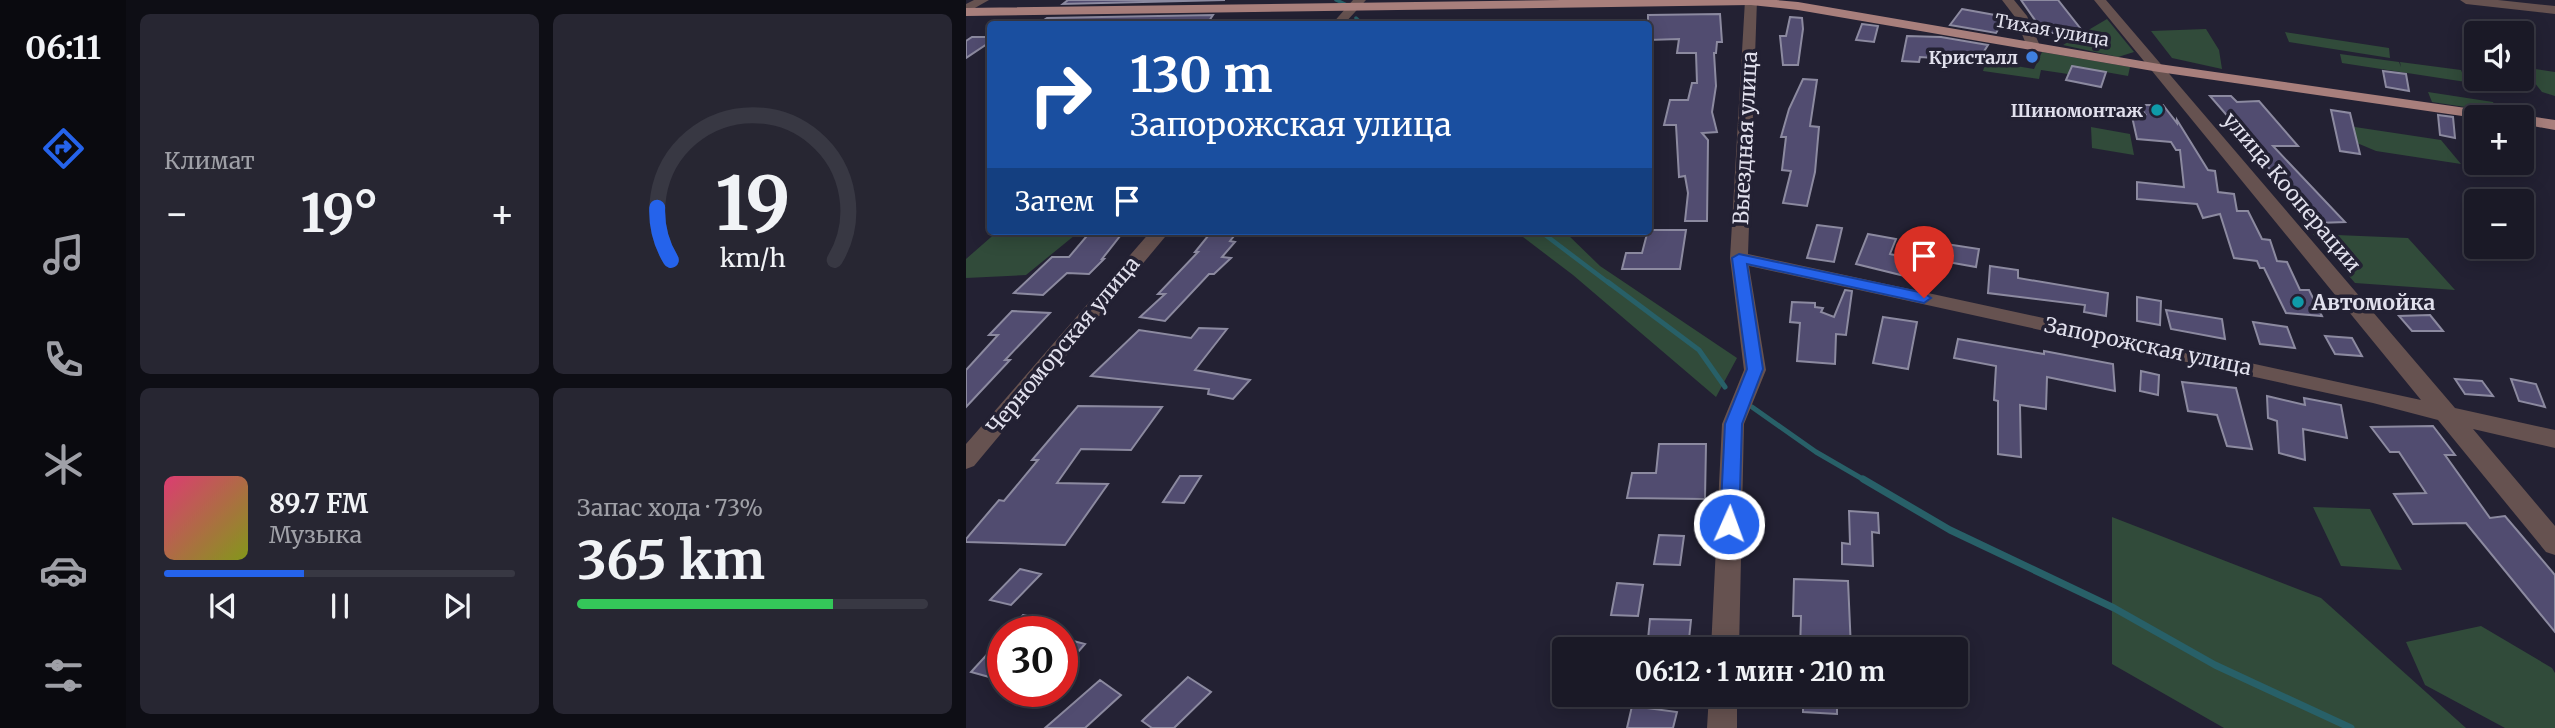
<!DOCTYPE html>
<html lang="ru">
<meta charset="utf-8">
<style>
body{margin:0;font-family:Merriweather,serif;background:#272632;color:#f1f3f6;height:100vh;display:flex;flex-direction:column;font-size:26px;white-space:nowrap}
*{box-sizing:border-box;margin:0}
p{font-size:23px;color:#9fa0a7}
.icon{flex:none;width:38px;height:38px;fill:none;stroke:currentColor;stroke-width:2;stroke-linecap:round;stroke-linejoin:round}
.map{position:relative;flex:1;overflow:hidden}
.drawer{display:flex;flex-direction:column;gap:14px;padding:14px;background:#0e0e15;width:840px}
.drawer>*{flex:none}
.top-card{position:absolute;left:21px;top:21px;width:665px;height:214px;border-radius:7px;box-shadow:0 4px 18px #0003,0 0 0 2px #383843;background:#1a4fa0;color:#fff;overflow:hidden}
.buttons{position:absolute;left:1498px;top:21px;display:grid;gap:14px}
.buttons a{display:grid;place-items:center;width:70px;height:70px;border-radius:7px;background:#1a1926;box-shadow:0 4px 18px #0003,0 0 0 2px #383843;font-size:35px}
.speed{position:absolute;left:21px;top:616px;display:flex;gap:14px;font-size:35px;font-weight:700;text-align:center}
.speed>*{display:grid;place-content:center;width:91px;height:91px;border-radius:50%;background:#1a1926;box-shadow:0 4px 18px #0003,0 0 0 2px #383843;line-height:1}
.speed .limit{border:10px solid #d22;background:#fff;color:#111}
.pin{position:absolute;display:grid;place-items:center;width:60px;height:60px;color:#fff;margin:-72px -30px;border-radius:50% 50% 50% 0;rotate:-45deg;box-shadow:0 0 7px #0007}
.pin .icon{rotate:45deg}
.me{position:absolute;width:77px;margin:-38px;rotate:2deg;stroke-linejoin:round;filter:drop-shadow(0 0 5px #0008)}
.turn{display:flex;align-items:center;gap:24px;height:147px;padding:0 28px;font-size:32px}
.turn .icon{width:91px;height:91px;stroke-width:2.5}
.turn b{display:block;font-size:49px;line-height:60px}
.then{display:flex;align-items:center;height:66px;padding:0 28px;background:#0003;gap:14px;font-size:26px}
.big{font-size:52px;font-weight:700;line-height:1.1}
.drawer .tile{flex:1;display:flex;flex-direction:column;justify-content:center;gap:10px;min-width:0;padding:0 24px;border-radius:10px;background:#272632}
.drawer .dial{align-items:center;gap:0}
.dial svg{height:182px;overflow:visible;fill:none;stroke:#383843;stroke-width:7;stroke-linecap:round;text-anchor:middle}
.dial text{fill:#f1f3f6;stroke:none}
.song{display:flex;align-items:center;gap:21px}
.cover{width:84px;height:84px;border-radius:10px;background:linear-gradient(135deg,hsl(340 70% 55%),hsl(70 70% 35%))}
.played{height:7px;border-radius:4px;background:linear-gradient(90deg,#2563eb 40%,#383843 40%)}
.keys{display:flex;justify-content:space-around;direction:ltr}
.heat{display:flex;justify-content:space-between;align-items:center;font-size:38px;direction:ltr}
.charge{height:10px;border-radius:5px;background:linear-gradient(90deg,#34c759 73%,#383843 0)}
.drawer .tiles{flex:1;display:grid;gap:14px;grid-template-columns:repeat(2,1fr)}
.trip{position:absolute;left:586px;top:637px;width:416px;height:70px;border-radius:7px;background:#1a1926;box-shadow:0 4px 18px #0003,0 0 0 2px #383843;font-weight:700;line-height:70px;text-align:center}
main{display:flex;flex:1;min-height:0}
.tab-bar{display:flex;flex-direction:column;width:126px;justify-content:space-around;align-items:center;background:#0a0a0f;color:#9fa0a7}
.tab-bar .icon{width:49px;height:49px}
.tab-bar .active{color:#2563eb}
.tab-bar b{font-size:32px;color:#f1f3f6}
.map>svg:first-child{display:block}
.green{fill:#314b3a}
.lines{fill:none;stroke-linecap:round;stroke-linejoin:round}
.stream-far3{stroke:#286068;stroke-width:3.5}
.stream-far2{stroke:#286068;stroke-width:4.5}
.stream-far1{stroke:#286068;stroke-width:5}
.stream{stroke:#286068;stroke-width:7}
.building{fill:#514c70;stroke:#8c8aa0;stroke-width:2}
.minor{fill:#665250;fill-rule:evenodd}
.major{fill:#a87f7c;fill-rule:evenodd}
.route{fill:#2563eb;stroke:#184099;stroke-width:2}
.shop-dot{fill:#3f7fe0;stroke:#232133;stroke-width:2.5}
.culture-dot{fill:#0f9aa8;stroke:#232133;stroke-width:2.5}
.labels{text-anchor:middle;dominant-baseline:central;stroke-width:7;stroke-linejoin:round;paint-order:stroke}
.far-street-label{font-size:18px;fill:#e1e0ed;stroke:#232133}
.far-poi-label{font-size:18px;font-weight:bold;fill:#e1e0ed;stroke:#232133;text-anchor:end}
.street-label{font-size:21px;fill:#e1e0ed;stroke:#232133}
.poi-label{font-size:21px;font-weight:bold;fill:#e1e0ed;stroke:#232133;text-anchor:start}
</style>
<main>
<nav class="tab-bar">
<b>06:11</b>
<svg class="icon active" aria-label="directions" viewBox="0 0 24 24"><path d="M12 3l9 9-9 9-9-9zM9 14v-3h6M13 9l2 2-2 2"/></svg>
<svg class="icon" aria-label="music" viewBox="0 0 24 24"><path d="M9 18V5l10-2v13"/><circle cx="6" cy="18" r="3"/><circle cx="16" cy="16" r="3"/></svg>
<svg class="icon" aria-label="phone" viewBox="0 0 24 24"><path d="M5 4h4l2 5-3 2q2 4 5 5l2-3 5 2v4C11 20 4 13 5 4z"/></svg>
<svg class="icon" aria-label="climate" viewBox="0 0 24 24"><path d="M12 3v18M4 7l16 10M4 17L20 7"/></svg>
<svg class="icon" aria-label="car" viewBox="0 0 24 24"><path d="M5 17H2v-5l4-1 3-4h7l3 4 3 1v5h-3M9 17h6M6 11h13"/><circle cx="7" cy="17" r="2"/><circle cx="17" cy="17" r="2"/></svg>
<svg class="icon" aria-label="filters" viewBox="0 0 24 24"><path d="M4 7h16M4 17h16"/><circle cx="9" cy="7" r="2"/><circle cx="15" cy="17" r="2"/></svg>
</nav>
<section class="drawer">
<div class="tiles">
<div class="tile"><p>Климат</p>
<div class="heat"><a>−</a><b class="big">19°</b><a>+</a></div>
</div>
<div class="tile dial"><svg viewBox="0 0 100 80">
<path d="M14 69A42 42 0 1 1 86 69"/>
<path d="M14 69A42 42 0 0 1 8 46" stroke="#2563eb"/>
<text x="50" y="56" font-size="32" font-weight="700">19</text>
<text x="50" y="72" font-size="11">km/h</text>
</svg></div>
<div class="tile">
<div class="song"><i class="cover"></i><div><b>89.7 FM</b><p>Музыка</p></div></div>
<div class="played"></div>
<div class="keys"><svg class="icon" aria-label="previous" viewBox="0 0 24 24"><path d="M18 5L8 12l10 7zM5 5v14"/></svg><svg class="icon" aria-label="pause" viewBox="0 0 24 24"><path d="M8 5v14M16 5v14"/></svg><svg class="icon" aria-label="next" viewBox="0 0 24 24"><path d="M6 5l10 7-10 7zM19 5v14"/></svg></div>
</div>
<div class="tile"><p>Запас хода · 73%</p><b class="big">365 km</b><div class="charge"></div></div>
</div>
</section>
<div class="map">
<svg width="1589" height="728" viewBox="0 0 1589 728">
<rect width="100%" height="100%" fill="#232133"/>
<!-- green -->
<path class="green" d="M1141,19L1168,52L1152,57L1097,45Z
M1240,29L1253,50L1256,69L1206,58L1185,31Z
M1319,32L1423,48L1424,58L1323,42Z
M1076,52L1164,67L1162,76L1106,66L1102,74L1075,70L1073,79L1017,71L1020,61L1068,69Z
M1374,54L1433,62L1435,67L1434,62L1495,70L1500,82L1376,63Z
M1556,67L1589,72V96L1576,92Z
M1462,92L1527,102L1532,112L1466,102Z
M1369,124L1475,140L1495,164L1410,151L1372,135Z
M1125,127L1164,134L1168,155L1126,148Z
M32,231H114L60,275L0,278V259Z
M549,231H598L634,266L771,358L750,397L607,275Z
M1347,234L1442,238L1489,290L1389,283Z
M1347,507L1404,509L1436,570L1375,566Z
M1146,517L1355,598L1500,728H1258L1146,664Z
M1515,626L1586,668L1589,673V728H1539L1459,685L1440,642Z"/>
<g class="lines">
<!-- stream-far3 -->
<path class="stream-far3" d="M370,0L379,4
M390,18L396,24"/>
<!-- stream-far2 -->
<path class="stream-far2" d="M574,231L644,284"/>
<!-- stream-far1 -->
<path class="stream-far1" d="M642,282L733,350L759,387
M786,407L850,452L900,481"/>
<!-- stream -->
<path class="stream" d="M897,479L984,530L1148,608L1249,665L1385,728"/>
</g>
<!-- building -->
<path class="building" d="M102,0H259L97,4Z
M1055,0H1092L1118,33H1078Z
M996,9L1040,17L1030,33L984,25Z
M754,14L756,42H751L750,53H748L750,86L746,112L751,132L736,133L742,140L741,221H719L722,193L719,176L713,177L710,125H698L704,100H722L726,83H731L730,53H711L713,39L682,40V15Z
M247,15L241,24H72L81,18Z
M824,17L836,18L837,29L832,65H817L814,36H820Z
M896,24L912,26L908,42L890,40Z
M941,36L975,37L1022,45L1012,61L954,57L953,62L936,61Z
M6,37H24V42L0,58V41Z
M1106,66L1140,72L1135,87L1100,80Z
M1417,71L1440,74L1443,91L1420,87Z
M837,79L851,80L844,126L853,127L849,172L841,206L817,203L825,171L816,170L820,137H815L823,109Z
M1244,96H1265L1271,102L1293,101L1332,146H1307L1379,222L1351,223L1274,135H1278Z
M1172,105H1197L1211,123V120L1242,170L1249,171L1252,192L1268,194L1271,211H1282L1296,239L1304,240L1311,261L1321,262L1334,290H1343L1356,316L1320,313L1298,268H1294L1291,261L1268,258L1254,214L1237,218L1231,204L1171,199V182L1218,187L1214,150H1210L1205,142L1171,139L1165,112L1179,114Z
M1365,110L1384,113L1394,154L1374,151Z
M1472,115L1487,117L1489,138L1474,135Z
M851,225L876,228L868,262L841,258Z
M682,230H720L714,269H656L660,253H676Z
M125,231H158L136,259H138L123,274L101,273L77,295L48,293L86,257H103Z
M246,231H272L264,241L269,242L256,257L265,258L248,274H243L199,321L174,317L199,294H192L232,252H229Z
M902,234L930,239L924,254L959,262L951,279L890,264Z
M980,244L1013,249L1010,267L976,261Z
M1024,266L1052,270V278L1142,293L1140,316L1118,312L1119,305L1022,293Z
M879,290L886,291L880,335L870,334L869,364L831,361L834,323L824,322L826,302L849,303V307L857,308L855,312L868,317Z
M1171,297L1195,301L1194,325L1171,321Z
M1200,310L1256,319L1259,339L1205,329Z
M46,311L84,313L39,360H44L0,407V370L32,335H23Z
M1464,315L1477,331H1446L1433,316Z
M917,317L951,322L942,369L907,363Z
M1287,322L1321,327L1329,348L1294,344Z
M233,328L261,329L229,370L284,380L267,399L242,394L243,389L125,376L173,330L225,338Z
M1359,336L1386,338L1396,356L1369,354Z
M992,339L1078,354V351L1147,364L1149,391L1081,377L1080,409L1054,405L1055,457L1032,454V401L1028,400L1030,366L988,358Z
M1175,371L1193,375L1192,395L1174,391Z
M1489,379L1516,381L1527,396L1499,394Z
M1545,379L1570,384L1579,407L1553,401Z
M1216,382L1270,388L1286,449L1261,446L1251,415L1222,411Z
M1301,396L1339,405L1338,398L1375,405L1381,438L1337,429L1339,460L1313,453L1311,421L1302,418Z
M112,406L196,407L165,450L115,449L91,483L142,484L99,545L0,542V539L33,500L38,501L72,460H66Z
M1467,426L1489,455H1479L1524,518L1539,516L1589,575V632L1500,523L1447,524L1428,494L1460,493L1433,452H1424L1405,427Z
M693,444H740L739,499L661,498L666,473H690Z
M214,476H235L218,503L197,502Z
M883,511L912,513L913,533L906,532L907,566L876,564V543L884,544Z
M693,535L718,536L714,565L688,564Z
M54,569L75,574L45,605L24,600Z
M828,579L882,581L885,649H834L835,616H827Z
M651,583L677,585L672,616L645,615Z
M57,615L79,620L69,632H42Z
M684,619L725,620L722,649H681Z
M37,637V667L27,678L5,672Z
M96,638L119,644L96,670Z
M222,677L245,692L208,728H186L176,721Z
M134,680L155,695L119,728H79Z
M837,695H871V714L837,712Z
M666,706L711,712L707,728H661Z"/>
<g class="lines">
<!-- minor -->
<path class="minor" d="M8,0H23L0,13V4Z
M387,0H400L378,24H366Z
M779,0H791L782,254L1455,400L1128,0H1140L1489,408L1589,430V448L1507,429L1589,526V555L1580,552L1472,420L1407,403L783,266L800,370L778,424L773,649H745L756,424L778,370L764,258Z
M1036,0H1048L1061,16L1074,46L1072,49H1062L1049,17Z
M1494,0H1532L1589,6V14L1500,4Z
M185,231H204L8,466L0,469V444Z
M743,695H771V728H741Z"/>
<!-- major -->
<path class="major" d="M596,0H810L832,2L1193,64L1535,113L1542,117L1510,118L1193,72L832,10L785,5L0,16V8Z
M1556,115L1589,120V130L1556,124V117H1550Z"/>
</g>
<!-- route -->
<path class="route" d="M773,254L958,293L965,298L958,303L781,264L797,369L776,424L773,524L770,529L763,532L757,529L754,524L759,424L781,369L766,258Z"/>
<!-- markers -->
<circle class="shop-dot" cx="1066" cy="57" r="7"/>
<g class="culture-dot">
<circle cx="1191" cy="110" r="7"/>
<circle cx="1332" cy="302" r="7"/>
</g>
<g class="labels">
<!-- far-street labels -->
<g class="far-street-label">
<text transform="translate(1086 30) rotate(10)">Тихая улица</text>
</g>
<!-- far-poi labels -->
<g class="far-poi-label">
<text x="1052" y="57">Кристалл</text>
<text x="1177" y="110">Шиномонтаж</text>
</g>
<!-- street labels -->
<g class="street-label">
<text transform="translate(779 138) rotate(-87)">Выездная улица</text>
<text transform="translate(1326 192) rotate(50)">улица Кооперации</text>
<text transform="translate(97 345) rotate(-50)">Черноморская улица</text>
<text transform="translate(1182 346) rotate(12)">Запорожская улица</text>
</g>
<!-- poi labels -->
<g class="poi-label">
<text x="1346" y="302">Автомойка</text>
</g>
</g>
</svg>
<div class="buttons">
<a><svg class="icon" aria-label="sound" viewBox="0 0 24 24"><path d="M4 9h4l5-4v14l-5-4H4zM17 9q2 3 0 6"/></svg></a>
<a>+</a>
<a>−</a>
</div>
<div class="speed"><div class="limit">30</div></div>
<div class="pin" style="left:958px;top:298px;background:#d93025"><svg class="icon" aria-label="arrive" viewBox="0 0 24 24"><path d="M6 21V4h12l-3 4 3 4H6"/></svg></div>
<svg class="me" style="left:763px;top:524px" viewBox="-20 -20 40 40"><circle r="17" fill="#2563eb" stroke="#fff" stroke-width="3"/><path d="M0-11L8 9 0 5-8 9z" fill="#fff"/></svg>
<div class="trip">06:12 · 1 мин · 210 m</div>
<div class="top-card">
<div class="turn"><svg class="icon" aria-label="right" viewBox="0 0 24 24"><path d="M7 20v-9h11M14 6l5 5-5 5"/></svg><div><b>130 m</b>Запорожская улица</div></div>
<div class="then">Затем<svg class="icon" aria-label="arrive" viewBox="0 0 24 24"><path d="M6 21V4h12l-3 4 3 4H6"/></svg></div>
</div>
</div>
</main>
